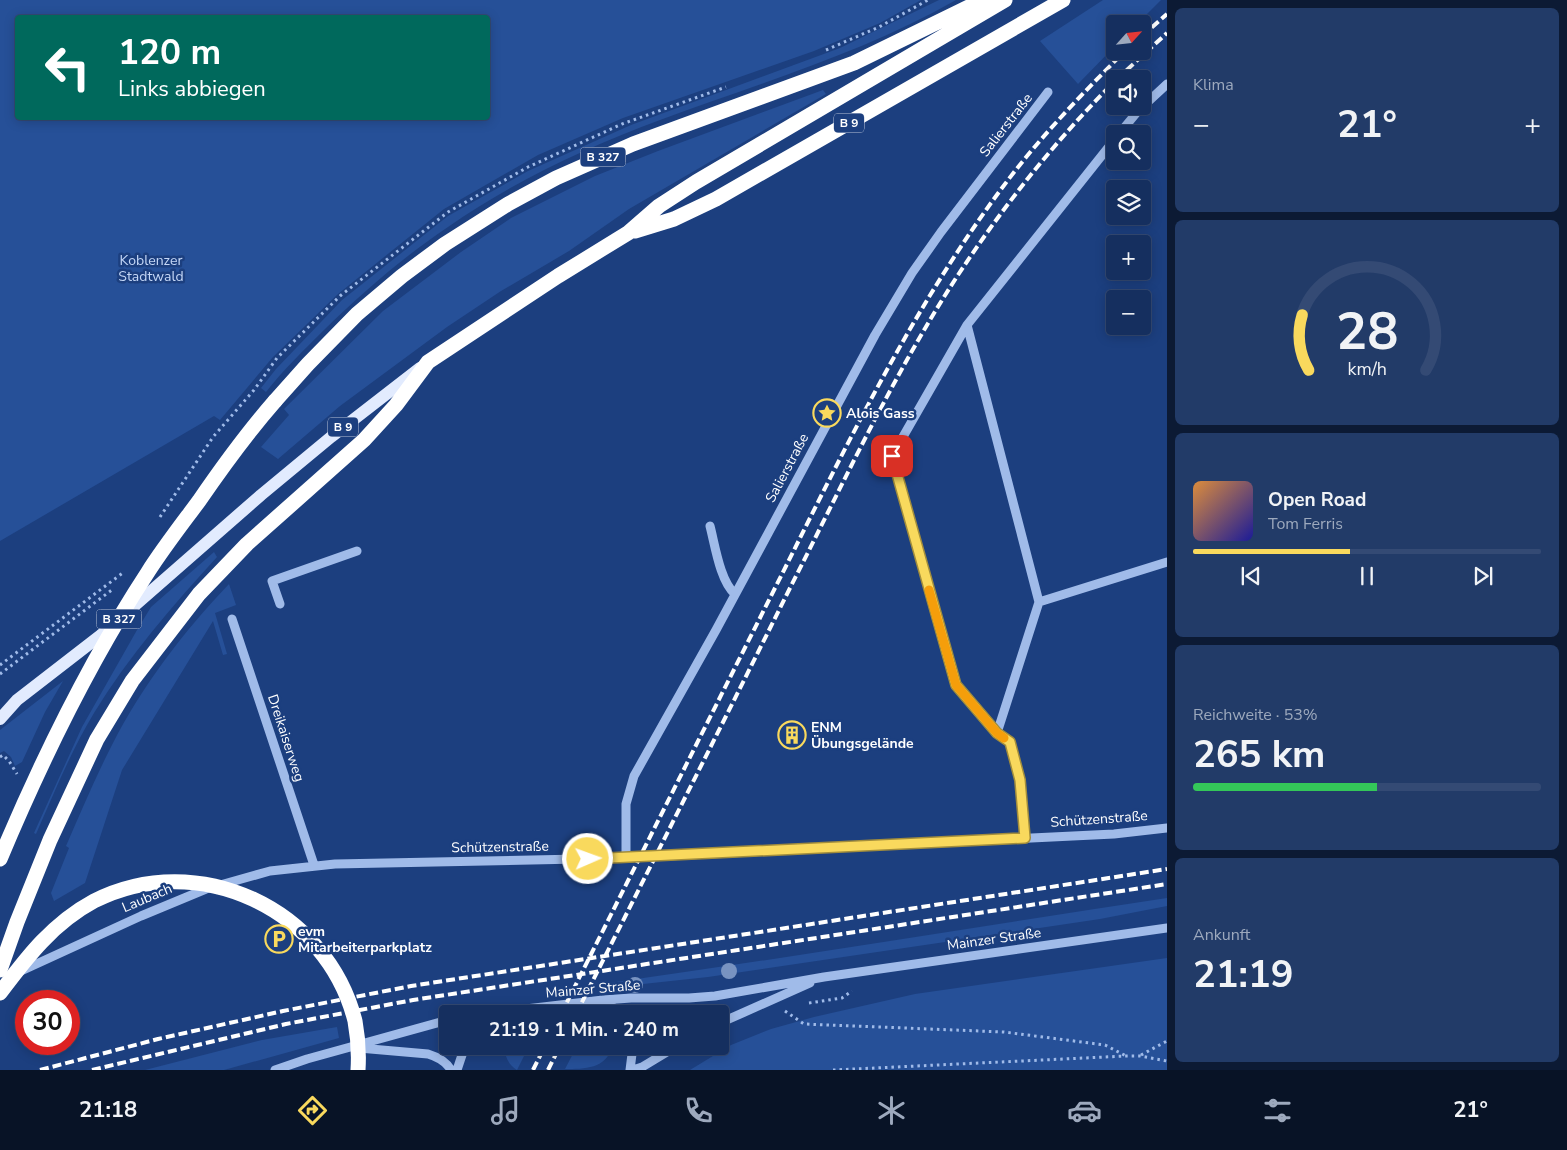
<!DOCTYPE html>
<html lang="de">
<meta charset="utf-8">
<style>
body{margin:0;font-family:"Nunito Sans",sans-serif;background:#223b68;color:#f1f3f6;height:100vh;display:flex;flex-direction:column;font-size:19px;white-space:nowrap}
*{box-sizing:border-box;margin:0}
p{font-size:16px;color:#9da9bd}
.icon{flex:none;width:28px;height:28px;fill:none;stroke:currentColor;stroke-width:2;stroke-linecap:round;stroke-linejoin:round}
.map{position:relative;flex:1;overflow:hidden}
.drawer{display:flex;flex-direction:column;gap:8px;padding:8px;background:#0c1a34;width:400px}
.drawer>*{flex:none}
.top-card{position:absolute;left:15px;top:15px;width:475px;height:105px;border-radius:5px;box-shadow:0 2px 12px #0003,0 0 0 1px #344a74;background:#00695c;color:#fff;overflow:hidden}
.needle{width:32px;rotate:63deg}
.tools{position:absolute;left:1106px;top:15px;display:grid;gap:10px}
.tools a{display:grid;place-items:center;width:45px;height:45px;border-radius:5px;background:#152f5f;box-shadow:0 2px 12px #0003,0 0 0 1px #344a74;font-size:25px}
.speed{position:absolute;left:15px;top:990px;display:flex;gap:10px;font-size:25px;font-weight:700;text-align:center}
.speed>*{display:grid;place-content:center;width:65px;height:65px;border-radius:50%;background:#152f5f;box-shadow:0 2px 12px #0003,0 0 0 1px #344a74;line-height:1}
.speed .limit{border:8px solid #d22;background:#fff;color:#111}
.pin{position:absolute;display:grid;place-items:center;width:42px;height:42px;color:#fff;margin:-21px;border-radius:10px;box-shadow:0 2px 8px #0006}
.me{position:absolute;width:55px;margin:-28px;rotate:88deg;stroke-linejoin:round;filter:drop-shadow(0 0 4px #0008)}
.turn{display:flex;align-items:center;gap:18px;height:105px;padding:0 20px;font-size:22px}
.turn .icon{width:65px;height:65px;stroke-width:2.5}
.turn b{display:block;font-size:35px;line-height:42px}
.big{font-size:38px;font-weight:700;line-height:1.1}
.drawer .tile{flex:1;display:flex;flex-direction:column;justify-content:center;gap:8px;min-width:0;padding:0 18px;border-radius:8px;background:#223b68}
.drawer .dial{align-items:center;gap:0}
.dial svg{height:130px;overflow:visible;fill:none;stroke:#344a74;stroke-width:7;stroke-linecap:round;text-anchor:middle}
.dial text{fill:#f1f3f6;stroke:none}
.song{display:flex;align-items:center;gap:15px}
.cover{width:60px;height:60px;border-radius:8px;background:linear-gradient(135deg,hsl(30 70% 55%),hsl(240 70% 35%))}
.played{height:5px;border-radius:2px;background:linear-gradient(90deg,#f9d95d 45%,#344a74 45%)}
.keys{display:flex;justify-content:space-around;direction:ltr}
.heat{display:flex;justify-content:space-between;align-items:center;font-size:28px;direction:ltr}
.charge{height:8px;border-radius:4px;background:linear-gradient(90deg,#34c759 53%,#344a74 0)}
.trip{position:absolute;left:439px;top:1005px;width:290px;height:50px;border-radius:5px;background:#152f5f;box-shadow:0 2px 12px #0003,0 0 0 1px #344a74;font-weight:700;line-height:50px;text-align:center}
.tab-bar{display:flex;height:80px;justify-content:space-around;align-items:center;background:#081326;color:#9da9bd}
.tab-bar .icon{width:35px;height:35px}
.tab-bar .selected{color:#f9d95d}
.tab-bar b{font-size:22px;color:#f1f3f6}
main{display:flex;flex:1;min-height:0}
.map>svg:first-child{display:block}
.green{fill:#265098;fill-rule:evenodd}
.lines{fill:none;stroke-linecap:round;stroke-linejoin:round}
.path{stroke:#a0bbe9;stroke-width:3;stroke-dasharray:2.5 4;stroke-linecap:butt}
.minor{stroke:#a0bbe9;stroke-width:9}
.major{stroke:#e2ebfe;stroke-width:12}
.highway{stroke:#fff;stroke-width:15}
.rail{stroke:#fff;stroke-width:4;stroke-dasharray:9 4;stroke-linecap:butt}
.highway-bridge{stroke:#fff;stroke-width:15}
.tree{fill:#7893c1}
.route-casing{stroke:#a28d3c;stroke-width:12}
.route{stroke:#f9d95d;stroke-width:9}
.slow{stroke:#f59e0b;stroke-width:9}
.labels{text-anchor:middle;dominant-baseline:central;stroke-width:5;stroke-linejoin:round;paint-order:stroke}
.shield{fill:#1c3f7f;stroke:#bbc5d9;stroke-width:1}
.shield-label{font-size:12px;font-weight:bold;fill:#fff}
.street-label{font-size:14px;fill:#fff;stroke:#1c3f7f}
.park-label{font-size:14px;fill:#c4d7f7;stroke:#1c3f7f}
.poi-label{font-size:14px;font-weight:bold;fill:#fff;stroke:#1c3f7f;text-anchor:start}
</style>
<main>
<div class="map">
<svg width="1167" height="1070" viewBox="0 0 1167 1070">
<rect width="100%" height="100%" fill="#1c3f7f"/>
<!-- green -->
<path class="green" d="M0,0H921L880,23L814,51L623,118L538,155L444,209L338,294L273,357L220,420L214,416L0,541ZM18,18H488V118H18Z
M939,0H956C863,53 760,83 660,120C587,147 512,182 448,227C403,257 362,293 324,330C303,351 283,370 266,392L261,388L276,369L342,300L448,216L528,171L631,125L840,48Z
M1103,0H1161L1137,24H1115V46L1078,84L1040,41Z
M823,90L826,94L629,209L569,251L501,291L447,327L340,406L278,459L261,447L289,415L284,409L383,311L461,252L511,218L595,176L658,151Z
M214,552L217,557C173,605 128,657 94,713C71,751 54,793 36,834L34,833L82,727L137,630L151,607Z
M229,584L236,605L215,613L227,654L223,655L213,621L122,770L85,883L54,901L51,893L69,848L66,846C81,812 95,778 112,745C142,686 184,631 229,584Z
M63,681L45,712L22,762L15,766L11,757L4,751L0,753V730Z
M1167,898V906L1100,919L708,977L606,988L609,983C795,957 981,926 1167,898Z
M1167,958V1070H690L731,1045L771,1029L814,1017L915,994Z
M337,1027L339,1038L224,1070H145L262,1040Z
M504,1046H529L517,1070C508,1065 505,1056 504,1046Z
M577,1046H612C607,1069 584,1069 565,1069Z"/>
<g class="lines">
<!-- path -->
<path class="path" d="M826,50L879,27L928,0
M160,517L213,437L254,390L277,358L340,296L448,212L528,167L622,124L726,87
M0,665L124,572
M0,674L113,589
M0,757L3,755L9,761L17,774
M809,1003L842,998L852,991
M785,1011L804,1024L1004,1032L1105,1045L1126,1056
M692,1054L705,1046
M1141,1055L1167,1041
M833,1070L1126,1056H1140L1167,1061"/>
<!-- minor -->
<path class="minor" d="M1119,134L1138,111L1167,84
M967,325L1039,602L997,733
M710,526C715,545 720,581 735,594
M1039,602L1167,562
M280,604L272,581L357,551
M232,619L314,865
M1025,838L1020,780L1010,742L997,733L956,685L892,456L967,325L1115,139
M626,858V804L634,776L716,630L875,335L912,273L941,232L1048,92
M21,971L141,916L206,889L270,871L335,864L626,858L1114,834L1167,828
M603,1000L622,1014
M482,1014L603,1000L631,998H689L715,996L824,977L1167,928
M720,1023L810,983
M359,1048L428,1054C438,1057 446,1061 451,1070
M275,1070L307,1059L448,1020
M457,1070L465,1046
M630,1070L633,1046
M633,1070L642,1067L677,1046"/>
<!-- major -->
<path class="major" d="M0,719L17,700L101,635L261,495L331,437L420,368"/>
<!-- highway -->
<path class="highway" d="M635,231L674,219L716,199L1063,0
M275,401L308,364L357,314L402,276L445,244L508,204L556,178L633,144L854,63L983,0
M0,970L17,922L50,840L97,739L132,681L199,594L247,544L364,440L396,405L428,362L558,276L628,233L659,206L696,182L1005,0"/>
<!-- rail -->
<path class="rail" d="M1142,36L1167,14
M1117,79L1167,33
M561,1014C631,875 701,735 771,596C843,453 911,308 1008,180C1043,134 1084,92 1125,51
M576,1014C648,871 720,729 791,586C844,482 894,373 958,275C1004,205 1056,140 1115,81
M40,1070L158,1039L283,1011L411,986L1167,869
M92,1070L286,1024L413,1000L1167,884
M533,1070L545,1046
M548,1070L560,1046"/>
<!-- highway-bridge -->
<path class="highway-bridge" d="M0,859C42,759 89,662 148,572C164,547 182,524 199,501C223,466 247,433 275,401
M0,993C27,957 53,923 94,901C198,848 327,909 355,1021C358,1037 359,1054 358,1070"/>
</g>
<!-- trees -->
<g class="tree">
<circle cx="729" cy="971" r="8"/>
<circle cx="635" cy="985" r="8"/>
</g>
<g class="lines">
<!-- route casing -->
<g class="route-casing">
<path id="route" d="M588,859L1025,838L1020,780L1010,742L997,733L956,685L892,456"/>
</g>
<!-- route -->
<use href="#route" class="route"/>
<!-- slow -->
<path class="slow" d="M929,590L956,685L997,733L1004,738"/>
</g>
<!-- icons -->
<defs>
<g id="sight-ring" transform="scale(1.4375)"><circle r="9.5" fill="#1c3f7f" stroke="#f9d95d" stroke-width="1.5"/><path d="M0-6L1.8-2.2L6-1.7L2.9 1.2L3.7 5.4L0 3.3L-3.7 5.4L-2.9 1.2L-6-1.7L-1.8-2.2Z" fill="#f9d95d"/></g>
<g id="building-ring" transform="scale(1.4375)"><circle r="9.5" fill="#1c3f7f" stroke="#f9d95d" stroke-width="1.5"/><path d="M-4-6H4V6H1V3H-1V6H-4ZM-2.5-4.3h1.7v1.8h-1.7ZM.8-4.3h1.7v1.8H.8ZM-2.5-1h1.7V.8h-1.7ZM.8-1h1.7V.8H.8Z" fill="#f9d95d"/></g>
<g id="parking-ring" transform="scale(1.4375)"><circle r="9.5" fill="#1c3f7f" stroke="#f9d95d" stroke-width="1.5"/><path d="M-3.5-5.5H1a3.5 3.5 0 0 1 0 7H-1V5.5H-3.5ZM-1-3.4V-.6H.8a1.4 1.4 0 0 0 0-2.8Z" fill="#f9d95d"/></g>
</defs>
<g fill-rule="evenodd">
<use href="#sight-ring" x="827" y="413"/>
<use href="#building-ring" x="792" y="735"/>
<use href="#parking-ring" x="279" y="939"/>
</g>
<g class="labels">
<!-- shield labels -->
<g class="shield">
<rect x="834" y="113.5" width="30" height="19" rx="4"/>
<rect x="580.5" y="147.5" width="45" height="19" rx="4"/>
<rect x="328" y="417.5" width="30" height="19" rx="4"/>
<rect x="96.5" y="609.5" width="45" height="19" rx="4"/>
</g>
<g class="shield-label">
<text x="849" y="123">B 9</text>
<text x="603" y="157">B 327</text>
<text x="343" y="427">B 9</text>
<text x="119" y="619">B 327</text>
</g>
<!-- street labels -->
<g class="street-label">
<text transform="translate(1006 125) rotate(-52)">Salierstraße</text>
<text transform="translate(787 468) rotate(-62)">Salierstraße</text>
<text transform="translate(286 738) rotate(72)">Dreikaiserweg</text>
<text transform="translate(1099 819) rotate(-4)">Schützenstraße</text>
<text transform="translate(500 847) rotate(-1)">Schützenstraße</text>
<text transform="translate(147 898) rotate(-23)">Laubach</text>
<text transform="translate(994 939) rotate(-8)">Mainzer Straße</text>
<text transform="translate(593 989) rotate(-5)">Mainzer Straße</text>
</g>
<!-- park labels -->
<g class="park-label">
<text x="151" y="260">Koblenzer<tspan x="151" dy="16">Stadtwald</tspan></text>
</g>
<!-- poi labels -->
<g class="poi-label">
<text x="846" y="413">Alois Gass</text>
<text x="811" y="727">ENM<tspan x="811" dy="16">Übungsgelände</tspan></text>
<text x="298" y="931">evm<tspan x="298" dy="16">Mitarbeiterparkplatz</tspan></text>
</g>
</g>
</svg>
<div class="tools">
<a><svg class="needle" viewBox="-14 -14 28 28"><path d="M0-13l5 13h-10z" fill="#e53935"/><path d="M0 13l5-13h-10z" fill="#9da9bd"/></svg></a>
<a><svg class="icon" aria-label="sound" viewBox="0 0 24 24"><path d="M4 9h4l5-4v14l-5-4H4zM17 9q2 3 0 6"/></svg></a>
<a><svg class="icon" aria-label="search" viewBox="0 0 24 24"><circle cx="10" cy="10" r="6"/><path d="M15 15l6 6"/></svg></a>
<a><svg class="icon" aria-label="layers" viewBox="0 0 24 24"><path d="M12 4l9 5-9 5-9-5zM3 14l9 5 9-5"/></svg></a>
<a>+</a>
<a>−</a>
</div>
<div class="speed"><div class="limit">30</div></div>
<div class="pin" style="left:892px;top:456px;background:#d93025"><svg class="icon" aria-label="arrive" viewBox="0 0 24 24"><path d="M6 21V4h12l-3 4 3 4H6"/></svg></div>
<svg class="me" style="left:588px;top:859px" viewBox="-20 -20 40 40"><circle r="17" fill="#f9d95d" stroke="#fff" stroke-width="3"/><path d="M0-11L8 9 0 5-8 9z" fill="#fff"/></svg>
<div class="trip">21:19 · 1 Min. · 240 m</div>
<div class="top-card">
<div class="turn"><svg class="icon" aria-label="left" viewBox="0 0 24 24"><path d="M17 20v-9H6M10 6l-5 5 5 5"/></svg><div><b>120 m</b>Links abbiegen</div></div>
</div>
</div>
<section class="drawer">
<div class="tile"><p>Klima</p>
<div class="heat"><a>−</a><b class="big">21°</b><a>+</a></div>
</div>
<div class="tile dial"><svg viewBox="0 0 100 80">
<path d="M14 69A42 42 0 1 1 86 69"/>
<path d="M14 69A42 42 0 0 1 10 35" stroke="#f9d95d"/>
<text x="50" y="56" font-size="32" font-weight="700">28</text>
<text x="50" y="72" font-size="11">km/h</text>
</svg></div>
<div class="tile">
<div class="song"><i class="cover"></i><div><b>Open Road</b><p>Tom Ferris</p></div></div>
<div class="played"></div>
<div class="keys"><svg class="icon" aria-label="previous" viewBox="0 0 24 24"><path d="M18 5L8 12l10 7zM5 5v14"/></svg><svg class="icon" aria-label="pause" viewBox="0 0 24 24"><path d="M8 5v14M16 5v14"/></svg><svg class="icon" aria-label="next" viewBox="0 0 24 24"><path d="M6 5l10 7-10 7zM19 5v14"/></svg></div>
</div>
<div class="tile"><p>Reichweite · 53%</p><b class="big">265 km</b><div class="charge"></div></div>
<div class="tile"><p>Ankunft</p><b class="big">21:19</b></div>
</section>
</main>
<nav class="tab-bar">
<b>21:18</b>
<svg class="icon selected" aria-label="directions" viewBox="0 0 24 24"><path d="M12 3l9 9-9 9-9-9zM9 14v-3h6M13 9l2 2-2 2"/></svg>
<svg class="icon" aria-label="music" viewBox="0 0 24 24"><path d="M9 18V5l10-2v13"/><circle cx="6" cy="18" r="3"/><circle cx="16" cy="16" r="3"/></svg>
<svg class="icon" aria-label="phone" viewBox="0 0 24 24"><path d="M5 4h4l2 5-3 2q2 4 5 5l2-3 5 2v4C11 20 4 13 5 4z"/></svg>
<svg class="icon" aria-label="climate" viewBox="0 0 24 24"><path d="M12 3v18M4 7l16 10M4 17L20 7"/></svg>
<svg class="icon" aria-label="car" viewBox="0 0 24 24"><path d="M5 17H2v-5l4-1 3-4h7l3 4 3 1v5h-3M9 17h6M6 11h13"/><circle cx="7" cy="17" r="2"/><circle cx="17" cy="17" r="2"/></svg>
<svg class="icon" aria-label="filters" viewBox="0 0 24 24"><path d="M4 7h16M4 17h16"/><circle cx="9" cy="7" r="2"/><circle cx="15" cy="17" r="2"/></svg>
<b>21°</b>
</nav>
